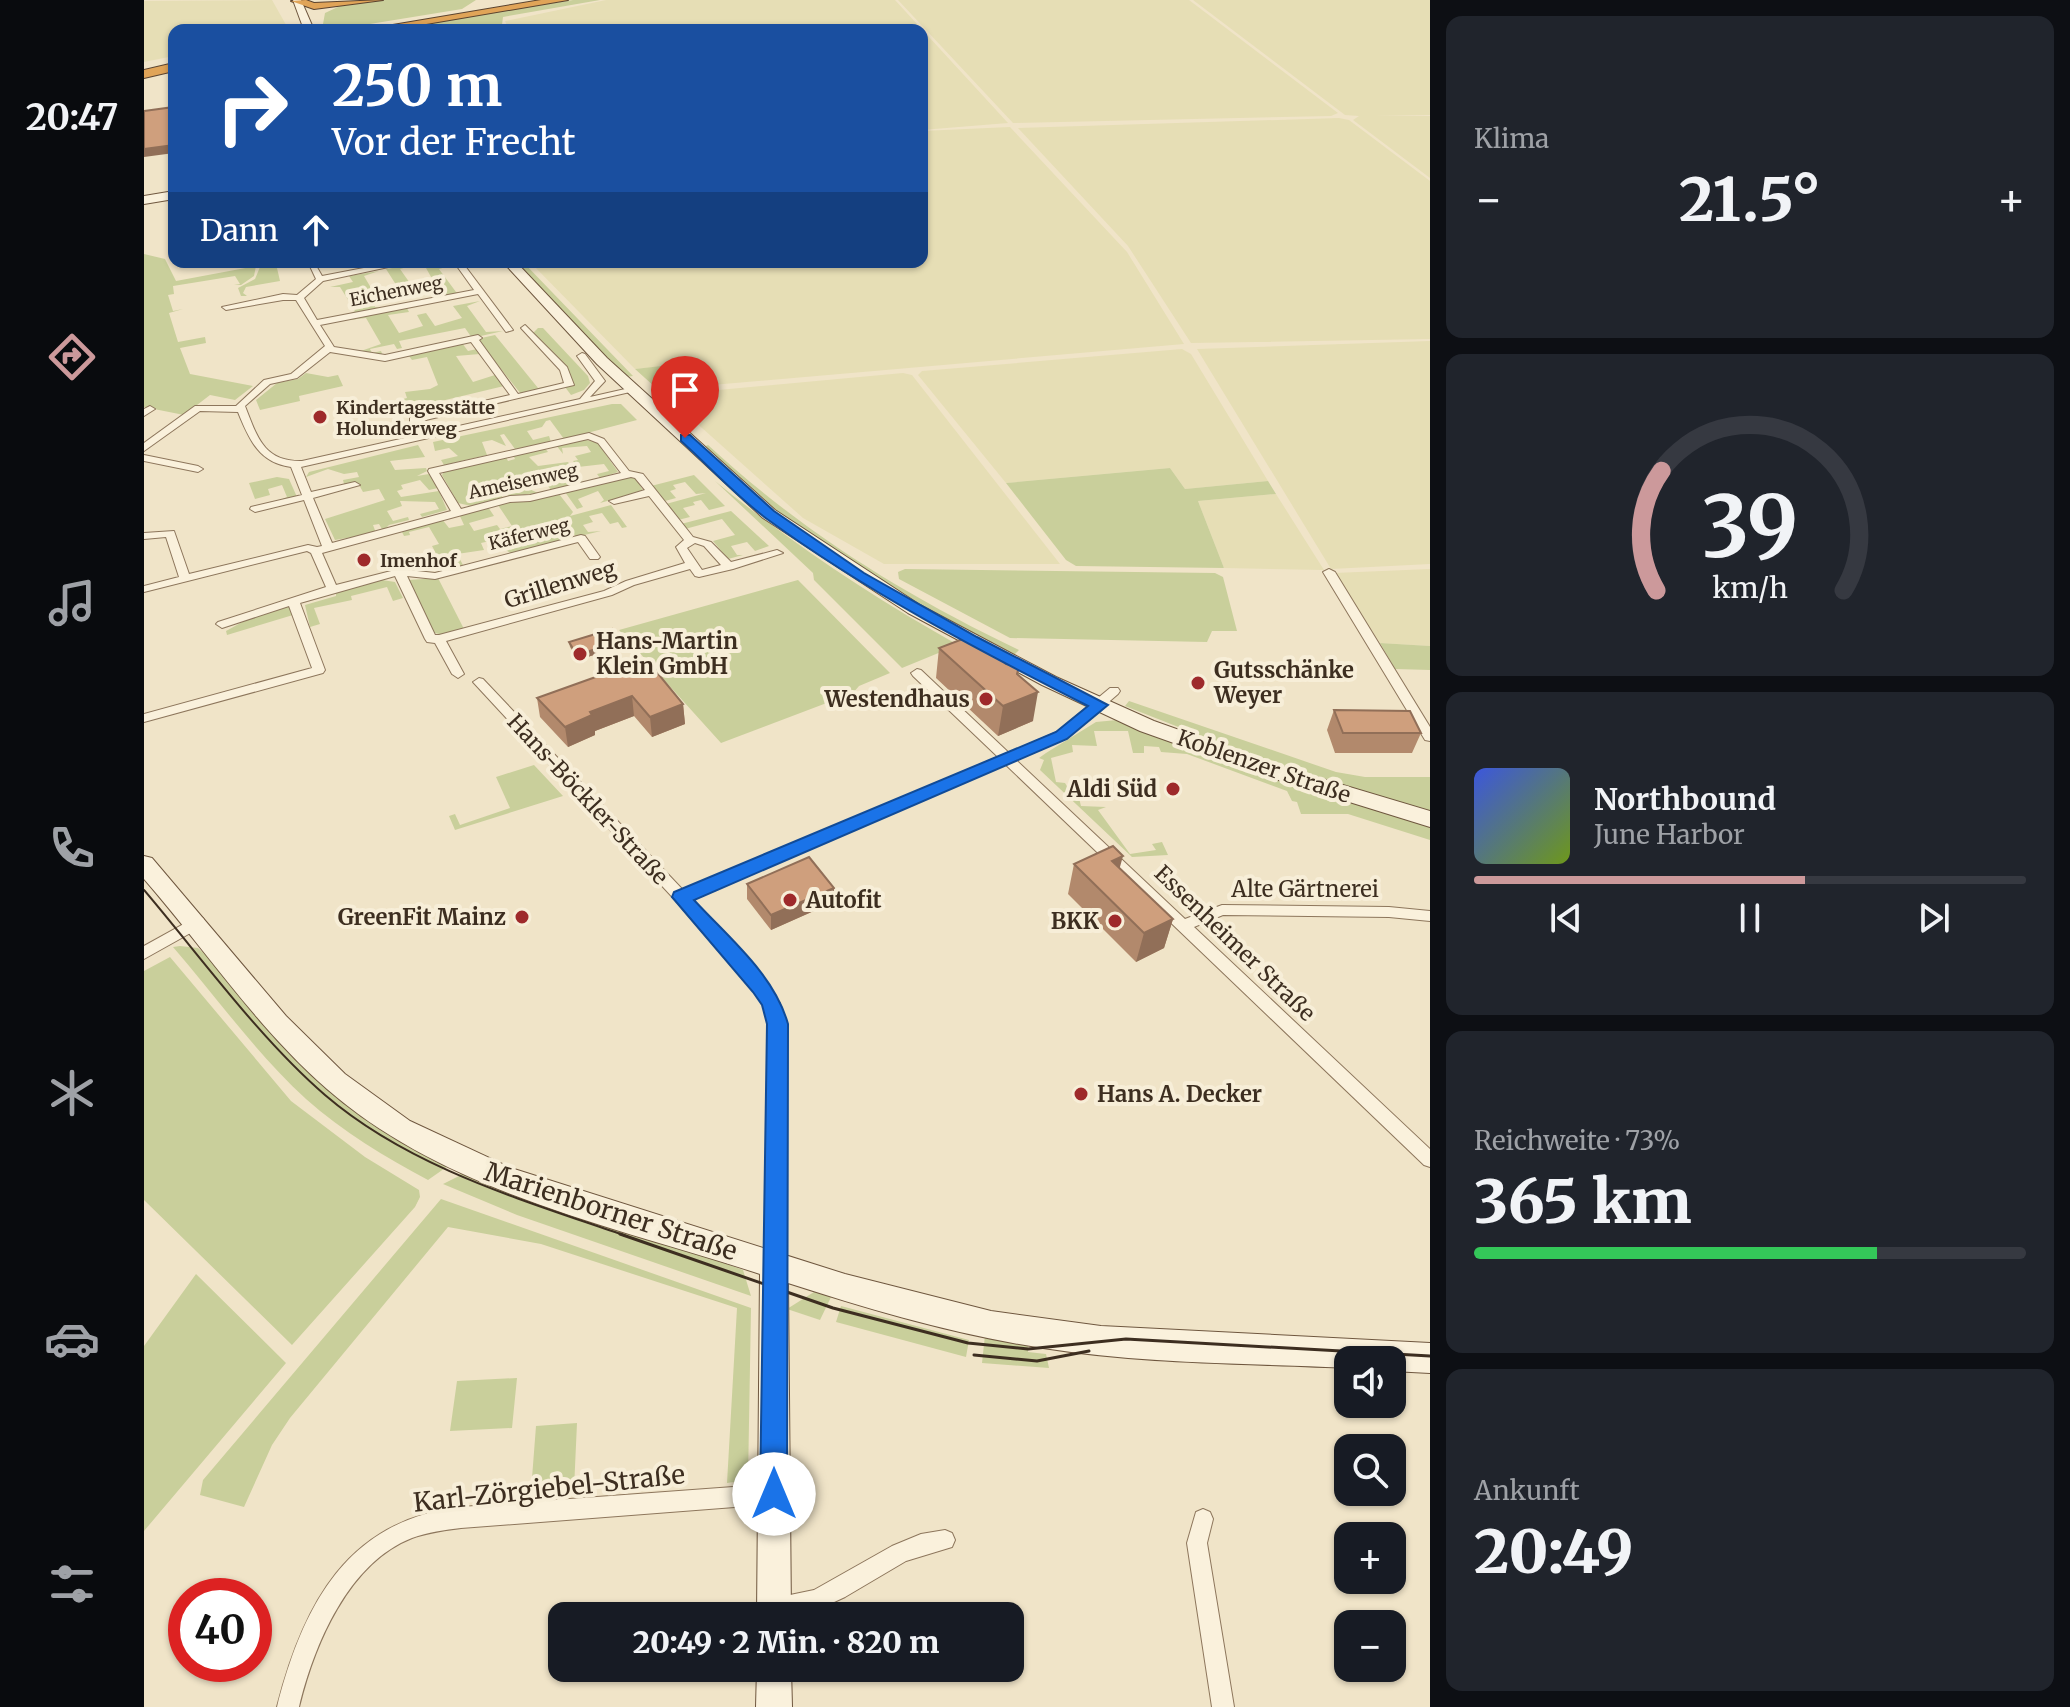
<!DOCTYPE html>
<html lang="de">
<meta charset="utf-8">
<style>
body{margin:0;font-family:Merriweather,serif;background:#20242c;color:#f1f3f6;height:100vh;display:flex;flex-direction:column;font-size:30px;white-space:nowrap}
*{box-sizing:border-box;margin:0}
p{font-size:26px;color:#9ea1a6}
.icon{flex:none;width:44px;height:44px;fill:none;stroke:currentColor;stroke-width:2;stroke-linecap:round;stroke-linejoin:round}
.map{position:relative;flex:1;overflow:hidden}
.panel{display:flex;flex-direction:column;gap:16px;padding:16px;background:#0d0f14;width:640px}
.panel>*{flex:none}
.guide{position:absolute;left:24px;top:24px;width:760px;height:244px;border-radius:16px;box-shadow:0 2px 6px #0004;background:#1a4fa0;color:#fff;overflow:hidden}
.buttons{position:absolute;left:1190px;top:1346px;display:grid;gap:16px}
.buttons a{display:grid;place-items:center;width:72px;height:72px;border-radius:16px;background:#171b24;box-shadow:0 2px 6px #0004;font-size:40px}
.speed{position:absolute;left:24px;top:1578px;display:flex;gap:16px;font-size:40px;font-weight:700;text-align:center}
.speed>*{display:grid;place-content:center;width:104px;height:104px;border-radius:50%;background:#171b24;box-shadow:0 2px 6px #0004;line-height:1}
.speed .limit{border:12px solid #d22;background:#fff;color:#111}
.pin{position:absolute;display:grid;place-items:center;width:68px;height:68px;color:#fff;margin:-82px -34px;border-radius:50% 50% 50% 0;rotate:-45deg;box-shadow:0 0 8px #0007}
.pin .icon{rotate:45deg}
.me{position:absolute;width:88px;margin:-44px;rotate:0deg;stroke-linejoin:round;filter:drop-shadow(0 0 6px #0008)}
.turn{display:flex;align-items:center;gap:28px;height:168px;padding:0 32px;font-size:36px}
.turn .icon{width:104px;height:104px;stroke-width:2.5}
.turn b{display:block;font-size:56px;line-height:68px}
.then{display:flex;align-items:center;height:76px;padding:0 32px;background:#0003;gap:16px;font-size:30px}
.big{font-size:60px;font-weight:800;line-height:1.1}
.panel .tile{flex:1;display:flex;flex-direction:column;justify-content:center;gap:12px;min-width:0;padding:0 28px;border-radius:16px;background:#20242c}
.panel .dial{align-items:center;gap:0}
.dial svg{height:208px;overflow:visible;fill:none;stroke:#363941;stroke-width:7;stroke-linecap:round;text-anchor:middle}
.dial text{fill:#f1f3f6;stroke:none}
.song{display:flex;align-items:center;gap:24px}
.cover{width:96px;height:96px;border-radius:12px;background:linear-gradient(135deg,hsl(230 70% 55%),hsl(80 70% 35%))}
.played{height:8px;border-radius:4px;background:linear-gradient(90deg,#cc999b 60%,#363941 60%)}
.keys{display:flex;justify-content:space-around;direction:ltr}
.heat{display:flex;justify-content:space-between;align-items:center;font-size:44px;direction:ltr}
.charge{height:12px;border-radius:6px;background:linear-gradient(90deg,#34c759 73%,#363941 0)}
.trip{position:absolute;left:404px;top:1602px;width:476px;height:80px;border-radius:16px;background:#171b24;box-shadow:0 2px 6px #0004;font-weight:800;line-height:80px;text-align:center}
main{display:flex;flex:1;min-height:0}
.tabs{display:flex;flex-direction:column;width:144px;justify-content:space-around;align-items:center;background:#090b0e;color:#9ea1a6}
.tabs .icon{width:56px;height:56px}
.tabs .selected{color:#cc999b}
.tabs b{font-size:36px;color:#f1f3f6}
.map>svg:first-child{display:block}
.farmland{fill:#e6deb5}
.green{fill:#c9cf9b}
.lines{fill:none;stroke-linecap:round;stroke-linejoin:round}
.street-casing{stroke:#8d765c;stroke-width:2}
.secondary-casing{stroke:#6f573f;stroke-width:2}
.highway-casing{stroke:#5b4430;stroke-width:2}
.street{fill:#faf1dc;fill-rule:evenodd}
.secondary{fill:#faf1dc;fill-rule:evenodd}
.highway{fill:#e0a458;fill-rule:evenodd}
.tram-far1{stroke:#3d2e20;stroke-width:2}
.tram{stroke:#3d2e20;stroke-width:3}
.wall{fill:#b2896c}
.shaded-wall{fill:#916f58}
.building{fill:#cf9f7d;stroke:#916f58;stroke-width:2}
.route{fill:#1a73e8;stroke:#114b97;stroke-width:2}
.poi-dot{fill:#9e2a2b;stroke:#f7eed8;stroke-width:3}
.labels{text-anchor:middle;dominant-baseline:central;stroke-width:8;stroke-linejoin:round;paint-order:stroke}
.far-street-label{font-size:18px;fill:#3d2e20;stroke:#f7eed8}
.far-poi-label{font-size:18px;font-weight:bold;fill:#3d2e20;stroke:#f7eed8;text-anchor:start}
.street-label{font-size:22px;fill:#3d2e20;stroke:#f7eed8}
.poi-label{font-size:22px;font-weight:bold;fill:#3d2e20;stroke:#f7eed8;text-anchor:start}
.near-street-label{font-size:26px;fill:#3d2e20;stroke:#f7eed8}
</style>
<main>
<nav class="tabs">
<b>20:47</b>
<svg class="icon selected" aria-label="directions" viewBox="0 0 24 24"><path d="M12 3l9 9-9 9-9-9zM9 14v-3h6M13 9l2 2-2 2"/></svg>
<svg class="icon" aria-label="music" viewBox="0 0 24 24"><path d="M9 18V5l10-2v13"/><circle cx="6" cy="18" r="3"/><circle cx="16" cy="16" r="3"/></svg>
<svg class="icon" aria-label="phone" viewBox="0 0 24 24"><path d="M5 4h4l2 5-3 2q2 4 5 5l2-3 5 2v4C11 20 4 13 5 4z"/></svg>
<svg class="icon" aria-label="climate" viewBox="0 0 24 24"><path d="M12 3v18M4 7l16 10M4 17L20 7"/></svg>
<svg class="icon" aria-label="car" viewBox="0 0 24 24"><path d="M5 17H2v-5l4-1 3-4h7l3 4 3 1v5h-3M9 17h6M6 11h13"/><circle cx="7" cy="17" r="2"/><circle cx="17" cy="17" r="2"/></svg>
<svg class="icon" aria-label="filters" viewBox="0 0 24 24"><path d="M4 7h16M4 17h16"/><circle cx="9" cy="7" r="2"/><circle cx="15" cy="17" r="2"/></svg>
</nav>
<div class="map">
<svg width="1286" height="1707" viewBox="0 0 1286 1707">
<rect width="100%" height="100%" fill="#f0e4c8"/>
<!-- farmland -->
<path class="farmland" d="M128,0L145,30H30V56L0,62V1Z
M462,0H751L864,123L778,130V30H365L361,21Z
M754,0H1045L1194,113L1187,116L869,123Z
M1049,0H1286V115L1232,116H1286V178L1209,120L1215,116L1201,115Z
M1195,118L1205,120L1286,181V339L1047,343L984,246L874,128Z
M866,127L983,252L1040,344L545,387L535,365L491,369L386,262H778V131Z
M1286,341V564L1187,569L1053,349Z
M1038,349L1047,354L1124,481L1041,489L1026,468L862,483L774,375L778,371Z
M759,373L768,375L916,564H740L659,518L521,395Z
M1132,494L1180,570L1080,568L1054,501Z
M1286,569V646L1236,643L1190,573Z"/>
<!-- green -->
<path class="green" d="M240,0H332L318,9L189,30L179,24L181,13L196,6Z
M429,0H456L359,17L358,25L236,30Z
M0,254L21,259L32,281L112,266L110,276L97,285H90L96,284L91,276L29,286L30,294L24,295L29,311L39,309L25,313L34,342L61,337L62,343L36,348L46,374L109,386L91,400L66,395L40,415L0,407Z
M135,262L164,264L133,268L136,281L102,287L99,293L103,296H97L94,288L111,279L116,267Z
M371,262H379L489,376L482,377Z
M274,264L256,269L268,286L286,281L291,284L282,268L313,264L295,269L312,292H322L301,296L289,288L227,300L231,307L241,308L201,316L211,311L196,287H186L209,282L205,276L235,271L220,276L230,293L249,288L256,291L242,269Z
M336,301L323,306L342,332L359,331L328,338L321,328L255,341L258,348L253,349L250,344L226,349L228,353L237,351L239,356L214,352L237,344L222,318L204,320L263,308L265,312L244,315L255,333L279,326L273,315L282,313L291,326L318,318L309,306Z
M394,328H399L444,376L446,383L440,390L427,395L421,387L429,384L389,333Z
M351,335L394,388L422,383L377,394L333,339Z
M318,343L324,351L333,349L336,354L312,356L329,382L351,375L360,386L268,408L272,418L266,419L255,400L263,398L261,392L286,389L294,385L283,357L268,360L265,356Z
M535,364L545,387H511L491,369Z
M162,373L184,377L194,375L199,386L155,396L156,401L116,410L112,400L133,383L154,379Z
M468,404H477L493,420L420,439L406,420L402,421L398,427L383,431L389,440L405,436L407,442L371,449L360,434L356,435L362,446L348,440L338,442L343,455L300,465L297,460L314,456L305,448L291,451L289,442Z
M438,439L454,443L474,472L456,478L453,474L465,471L460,464L434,467L429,461L434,460L431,456L447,452L443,446L418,448L419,454L412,445Z
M274,445L281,457L246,461L251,470L282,468L283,471L273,476L285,474L294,488L285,490L276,480L257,485L259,489L253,491L257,497L295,491L303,510L278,517L276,514L295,509L291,502L256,501L258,506L243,511L249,521L264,517L265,520L245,525L239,531L235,524L229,525L232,533L191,540L181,519L241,500L235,489L219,492L214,483L194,488L200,484L199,480L215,477L213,472L200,474L184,469L162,477L165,472Z
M564,445C658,532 760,595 875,650L870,655L800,621L640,520L558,448Z
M400,447L404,452L385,457L394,466L424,462L438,482L407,490L404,486L422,481L415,471L398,475L394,470L383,472L388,480L365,484L369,491L383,488L394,493L365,496L356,485L351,486L359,498L327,506L314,503L298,475L300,472L362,457L364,461L371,459L369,455Z
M1026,468L1041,489L1124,481L1132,494L1054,501L1080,568L932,566L922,560L862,483Z
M550,475L581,506L565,510L557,500L549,502L551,505L539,508L546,517L534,520L522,504L562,493L552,494L541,482L529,485L532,489L526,491L532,498L521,501L507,486Z
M133,477L145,479L153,497L131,502L143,497L138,485L124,489L126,495L111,499L105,483Z
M484,477L493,479L499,491L456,503L460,500L454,491L434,499L439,507L433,509L421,492Z
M571,481C647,543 728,597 814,645L758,668L670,580L669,573Z
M415,494L429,512L426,516L467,505L483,527L478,528L474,522L466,524L458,513L445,516L449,522L439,525L444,532L457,531L432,537L426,528L417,530L412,524L403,526L404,529L390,533L395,541L420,534L426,539L368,554L360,549L368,547L361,535H350L346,541L337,543L340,550L313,554L319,565L279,572L274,564L281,570L298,565L288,546L295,544L285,527L265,532L266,535L260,536L258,532L298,519L305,528L320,525L315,514L344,507L350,516L325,523L330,531L353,525L356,529L368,526L354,505Z
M587,511L625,546L611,551L603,542L587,546L593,555H599L584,559L569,541L591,535L578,519L541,529L537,524Z
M761,569L1071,573L1079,577L1093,631H1068L1063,642L866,638L755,579L754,572Z
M294,578L320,629L298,635L288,632L264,580Z
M238,580L251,582L259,598L249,601L243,587L207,596L208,600L170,608L176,624L166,627L161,605L192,596V592Z
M654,580L746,673L715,686L709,693L577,743L475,630Z
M145,606L149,615L83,635L82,631L111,615Z
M1236,643L1286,646V670L1251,669Z
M985,701L1192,772L1221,777H1286V814L1103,754L981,706Z
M973,720L1076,760L1286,824V840L1204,814H1157L1153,802L1148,801L1143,791L1043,754L1017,752L1015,747L1000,746V753H989L984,731H950L953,746L928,745L929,752L907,758L912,782L921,783L930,798H935L937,806L962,807L954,810L986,854L1012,850L1008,844L1018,842L1024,855L988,857L896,770L900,760L895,758L902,753L952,722Z
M390,765L419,796L311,830L305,816L311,814L316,825L366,808L352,777Z
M36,946L54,948L304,1166L284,1180C241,1157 199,1132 162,1099C113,1054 72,997 29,947Z
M26,957L147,1101L221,1157L275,1190L276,1197L271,1207L148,1345L0,1200V971Z
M322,1167L599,1270L607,1296L373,1215L299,1184L315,1176Z
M297,1199L607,1308L604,1480L583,1483L593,1308L397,1244L304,1227L146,1418L128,1445L100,1507L56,1495L59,1480Z
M52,1274L142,1363L0,1531V1346Z
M670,1292L688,1295L676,1320L643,1309Z
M697,1306L825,1340L822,1357L692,1322Z
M841,1335L884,1345V1352L902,1354L905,1368L838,1363Z
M373,1378L368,1428L306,1431L313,1381Z
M433,1423L430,1489L387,1491L392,1426Z"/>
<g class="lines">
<!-- street casing -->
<g class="street-casing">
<path id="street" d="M164,262H170L178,276L251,262H268L179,281L160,298L173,320L330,290L310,262H318L369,330L362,332L334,294L176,325L190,347L241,355L334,335L338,338L335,340L374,394L420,383L416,370L377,328L381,325L423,367L430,385L269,423L266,422V418L366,395L327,342L241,361L186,352L153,378L126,384L101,406C113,436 119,462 158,461L436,399L451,381L433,356L438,353L441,354L461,381L446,397L490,387L495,390L157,467L167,492L211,482L216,485L169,498L188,543L307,511L284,471L285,469L445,433L460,439L485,471L499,474L549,537L567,542L587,562L633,550L639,553L589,569L555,577L551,576L546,569L490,585L468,595L302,641L320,674L314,678L308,674L291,643L283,642L281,639L251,576L156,603L181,670L179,673L0,722V714L168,668L145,606L78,628L72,624L74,622L182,587L167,553L163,551L0,592V586L35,577L22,537L0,539V533L30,531L45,574L164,545L173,547L178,546L160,500L111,512L106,509L107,507L158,495L147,467C115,463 105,439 94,412L56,411L0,451V443L51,406H92L120,380L147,374L181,346L152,300H139L82,310L78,307L139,294L153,295L172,279ZM444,439L454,443L477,473L386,495L366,496L317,509L295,473ZM487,477L491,478L501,490L465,501L470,504L505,496L540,540L532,547L541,563L482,581L460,591L295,635H291L263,576L291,579L434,542L446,559H454L456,557L441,536L437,535L291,573L255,569L192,585L178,553L366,502L386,501ZM551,543L560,546L577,565L558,570L543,548Z
M6,406L11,409L0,416V409Z
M0,455L54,466L59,469L54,472L0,461Z
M1185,569L1191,572L1286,727V741L1281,740L1179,572Z
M773,669L777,670L865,753L913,732L966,688H974L976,691L974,694L923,738L872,760L1041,919L1078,905L1245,907L1286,911V921L1245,917L1079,915L1050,927L1286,1149V1167L1280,1165L861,764L547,899L636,1003L643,1049L639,1264L636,1270L630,1272L624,1270L621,1264L627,1049L621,1005L532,901L329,682L335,678L339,679L539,890L854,757L769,676L767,673Z
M54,916L59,918L61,922L59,926L0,959V946Z
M630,1484L637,1487L640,1494L637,1501L630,1504L317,1528C301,1530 284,1532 268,1538C204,1563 170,1645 155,1707H133C159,1605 203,1520 317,1507Z
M1059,1509L1066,1512L1069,1519L1063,1543L1090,1707H1068L1043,1543L1052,1512Z
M801,1530L808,1533L811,1540L808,1547L762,1561L701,1597L673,1610L655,1616H622L619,1608L622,1600L670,1590L748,1546L777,1534Z"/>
</g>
<!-- secondary casing -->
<g class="secondary-casing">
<path id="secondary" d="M149,0H157L170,30H160Z
M30,191V199L0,204V196Z
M359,262H372L463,358L631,510L776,605L912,677L1010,721L1142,768L1286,811V827L1128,778L996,731L898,685L764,613L619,518L453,364Z
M0,856L8,858L142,1016L201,1074L266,1121L367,1168L701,1274L847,1311L957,1326L1286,1343V1373L1248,1371V1360H1204V1368C1103,1363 999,1364 899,1348C812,1335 728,1310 644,1283L647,1616H613L616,1274C470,1226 302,1193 183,1089C113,1028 61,949 0,879Z
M613,1668H647L648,1707H612Z"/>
</g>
<!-- highway casing -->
<g class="highway-casing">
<path id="highway" d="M162,0L170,3L239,0L170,9L147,1Z
M397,0H424L247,30H219Z
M30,63V71L0,78V70Z"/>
</g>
<!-- street -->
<use href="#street" class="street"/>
<!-- secondary -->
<use href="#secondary" class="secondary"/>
<!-- highway -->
<use href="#highway" class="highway"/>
<!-- tram-far1 -->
<path class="tram-far1" d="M0,890C56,956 116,1039 181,1095C266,1168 379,1200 482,1236"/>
<!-- tram -->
<path class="tram" d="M476,1234L689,1308L824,1343L884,1349L982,1339L1286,1356
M830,1355L893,1361L945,1351"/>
</g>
<!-- wall -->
<path class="wall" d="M425,642L478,646L434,660L426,647Z
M795,648H836L862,664L875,666L874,674L889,721L854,736L792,678Z
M502,659L539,704L541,724L508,737L490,716L451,731V735L424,747L396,717L393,698Z
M1190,710L1277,733L1268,753H1191L1183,730Z
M930,864L976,868L1029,919L1020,948L992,962L924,894Z
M603,884L690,888V902L627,930L603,899Z"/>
<!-- shaded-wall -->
<path class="shaded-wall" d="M30,145V153L0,157V149Z
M477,641L478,646L434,660L433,655Z
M875,666L871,695L894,692L889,721L854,736L859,706L873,674Z
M488,696L490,716L451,731V735L424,747L421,727L446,712Z
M539,704L541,724L508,737L506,717Z
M979,856L971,885L968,861Z
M690,888V902L627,930V915Z
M1029,919L1020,948L992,962L1000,933Z"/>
<!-- building -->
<path class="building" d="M30,107V145L0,149V111Z
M468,629L477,641L433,655L425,642Z
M824,637L836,648L842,646L862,664L875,666L873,674L894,692L859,706L795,648Z
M502,659L539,704L506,717L488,696L446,712L448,715L421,727L393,698Z
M1190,710L1266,711L1277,733H1199Z
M969,846L979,856L968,861L1029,919L1000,933L930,864Z
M665,857L690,888L627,915L603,884Z"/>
<!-- route -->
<path class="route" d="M537,435H546L630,511L720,573L833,637L964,705L923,739L550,900C584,937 630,974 644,1024L643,1494L639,1504L630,1507L620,1504L616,1494L623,1024L618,1005L609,992L528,897L530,892L912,732L944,706C834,650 723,592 623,519C592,496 565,466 537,441Z"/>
<!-- markers -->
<g class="poi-dot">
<circle cx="176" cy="417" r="8"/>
<circle cx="220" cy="560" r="8"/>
<circle cx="436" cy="654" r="8"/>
<circle cx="1054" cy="683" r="8"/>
<circle cx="842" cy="699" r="8"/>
<circle cx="1029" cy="789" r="8"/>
<circle cx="646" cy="900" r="8"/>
<circle cx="378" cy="917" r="8"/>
<circle cx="971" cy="921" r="8"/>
<circle cx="937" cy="1094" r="8"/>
</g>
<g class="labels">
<!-- far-street labels -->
<g class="far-street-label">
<text transform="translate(252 291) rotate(-11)">Eichenweg</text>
<text transform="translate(379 481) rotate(-12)">Ameisenweg</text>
<text transform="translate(385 534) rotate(-14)">Käferweg</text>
</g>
<!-- far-poi labels -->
<g class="far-poi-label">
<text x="192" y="407">Kindertagesstätte<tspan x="192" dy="21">Holunderweg</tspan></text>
<text x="236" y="560">Imenhof</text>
</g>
<!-- street labels -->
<g class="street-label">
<text transform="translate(416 584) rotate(-17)">Grillenweg</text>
<text transform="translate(1120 766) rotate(19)">Koblenzer Straße</text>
<text transform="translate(444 799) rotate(47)">Hans-Böckler-Straße</text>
<text x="1161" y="889">Alte Gärtnerei</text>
<text transform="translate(1091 943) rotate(44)">Essenheimer Straße</text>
</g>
<!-- poi labels -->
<g class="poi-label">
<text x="452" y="641">Hans-Martin<tspan x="452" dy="25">Klein GmbH</tspan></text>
<text x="1070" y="670">Gutsschänke<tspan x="1070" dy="25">Weyer</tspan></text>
<text x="826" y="699" text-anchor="end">Westendhaus</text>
<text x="1013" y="789" text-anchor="end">Aldi Süd</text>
<text x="662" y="900">Autofit</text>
<text x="362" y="917" text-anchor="end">GreenFit Mainz</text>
<text x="955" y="921" text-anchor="end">BKK</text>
<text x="953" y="1094">Hans A. Decker</text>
</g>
<!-- near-street labels -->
<g class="near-street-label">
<text transform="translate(467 1211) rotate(18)">Marienborner Straße</text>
<text transform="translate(405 1488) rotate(-6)">Karl-Zörgiebel-Straße</text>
</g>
</g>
</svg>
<div class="buttons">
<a><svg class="icon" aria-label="sound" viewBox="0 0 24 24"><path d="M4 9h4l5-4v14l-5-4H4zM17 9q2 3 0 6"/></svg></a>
<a><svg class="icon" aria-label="search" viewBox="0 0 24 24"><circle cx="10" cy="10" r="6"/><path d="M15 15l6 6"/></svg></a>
<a>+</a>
<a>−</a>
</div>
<div class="speed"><div class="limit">40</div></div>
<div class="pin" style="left:541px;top:438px;background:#d93025"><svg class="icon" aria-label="arrive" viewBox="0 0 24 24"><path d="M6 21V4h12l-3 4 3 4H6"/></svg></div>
<svg class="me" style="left:630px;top:1494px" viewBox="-20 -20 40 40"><circle r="19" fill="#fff"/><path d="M0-13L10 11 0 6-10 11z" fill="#1a73e8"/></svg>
<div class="trip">20:49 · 2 Min. · 820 m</div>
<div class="guide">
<div class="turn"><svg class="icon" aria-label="right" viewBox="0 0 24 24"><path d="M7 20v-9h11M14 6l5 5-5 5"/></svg><div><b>250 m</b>Vor der Frecht</div></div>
<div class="then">Dann<svg class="icon" aria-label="ahead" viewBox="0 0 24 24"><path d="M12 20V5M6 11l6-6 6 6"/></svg></div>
</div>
</div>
<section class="panel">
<div class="tile"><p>Klima</p>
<div class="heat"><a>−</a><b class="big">21.5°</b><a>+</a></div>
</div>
<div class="tile dial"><svg viewBox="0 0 100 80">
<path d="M14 69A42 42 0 1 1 86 69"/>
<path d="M14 69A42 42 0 0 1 16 23" stroke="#cc999b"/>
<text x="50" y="56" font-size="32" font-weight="700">39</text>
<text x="50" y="72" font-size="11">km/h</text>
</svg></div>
<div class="tile">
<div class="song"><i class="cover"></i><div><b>Northbound</b><p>June Harbor</p></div></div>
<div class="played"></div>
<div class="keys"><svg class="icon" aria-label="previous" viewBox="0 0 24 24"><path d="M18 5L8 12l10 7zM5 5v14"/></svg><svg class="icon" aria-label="pause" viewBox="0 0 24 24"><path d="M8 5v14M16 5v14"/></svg><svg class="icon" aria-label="next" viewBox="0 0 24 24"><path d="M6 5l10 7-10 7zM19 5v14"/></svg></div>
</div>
<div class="tile"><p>Reichweite · 73%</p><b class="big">365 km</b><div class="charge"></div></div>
<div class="tile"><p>Ankunft</p><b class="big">20:49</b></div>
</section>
</main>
